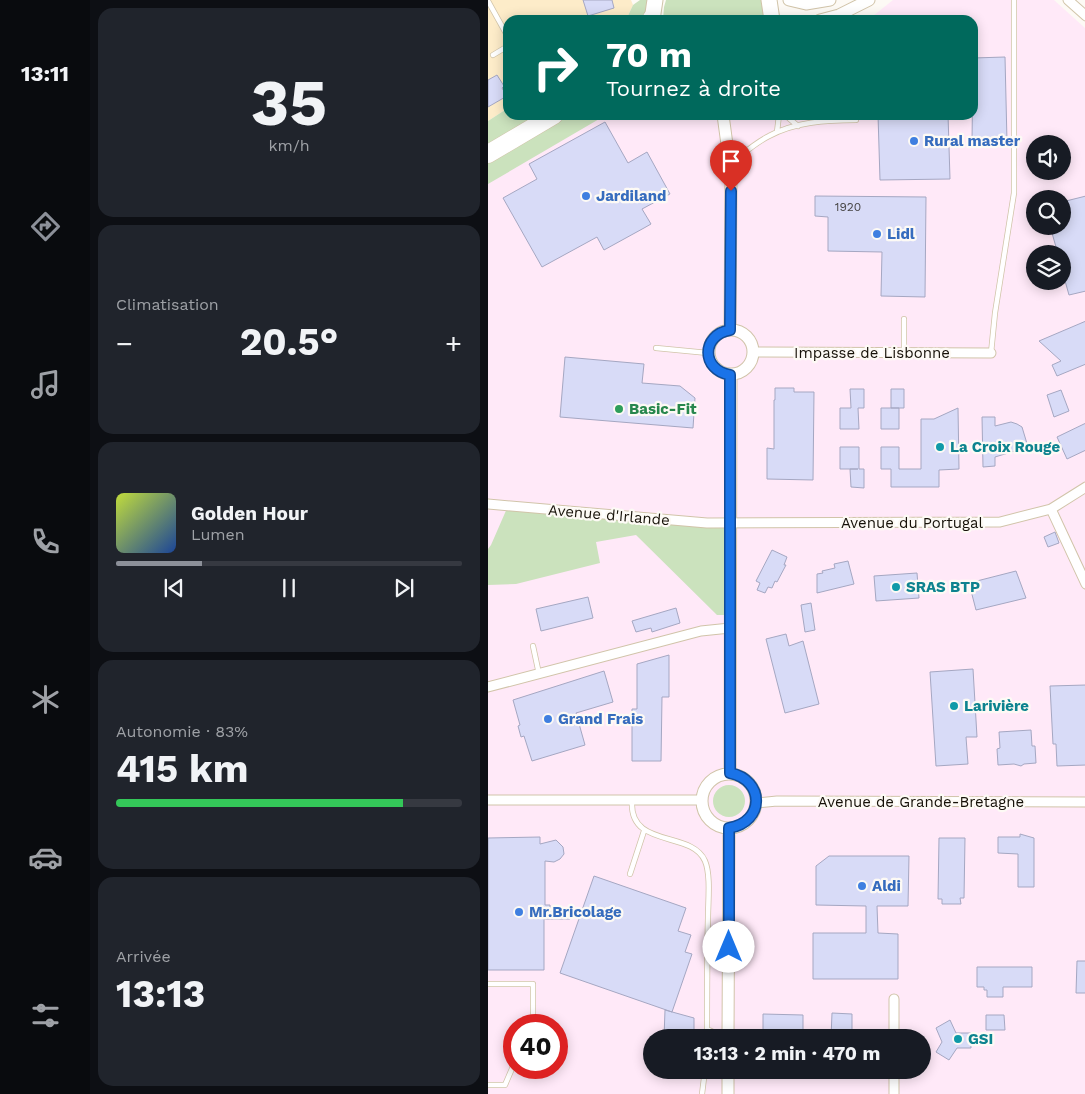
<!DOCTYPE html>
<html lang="fr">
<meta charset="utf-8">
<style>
body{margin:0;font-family:"Work Sans",sans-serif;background:#20242c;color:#f1f3f6;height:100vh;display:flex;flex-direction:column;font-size:19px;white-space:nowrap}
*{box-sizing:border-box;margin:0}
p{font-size:16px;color:#9ea1a6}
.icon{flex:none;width:28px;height:28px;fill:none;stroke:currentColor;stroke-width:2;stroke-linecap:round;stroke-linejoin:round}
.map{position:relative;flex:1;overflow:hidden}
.details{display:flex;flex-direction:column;gap:8px;padding:8px;background:#0d0f14;width:398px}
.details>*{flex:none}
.banner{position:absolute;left:15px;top:15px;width:475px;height:105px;border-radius:15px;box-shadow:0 2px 12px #0003;background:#00695c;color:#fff;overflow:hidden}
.buttons{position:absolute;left:538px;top:135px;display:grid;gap:10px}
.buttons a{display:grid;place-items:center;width:45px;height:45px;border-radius:50%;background:#171b24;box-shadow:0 2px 12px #0003;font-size:25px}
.speed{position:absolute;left:15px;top:1014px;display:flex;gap:10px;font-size:25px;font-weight:700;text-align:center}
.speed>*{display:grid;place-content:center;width:65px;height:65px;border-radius:50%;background:#171b24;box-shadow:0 2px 12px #0003;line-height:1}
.speed .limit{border:8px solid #d22;background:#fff;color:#111}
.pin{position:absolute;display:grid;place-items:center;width:42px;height:42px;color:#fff;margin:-51px -21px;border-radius:50% 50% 50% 0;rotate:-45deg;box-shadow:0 0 5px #0007}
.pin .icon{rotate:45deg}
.me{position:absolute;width:55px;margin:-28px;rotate:0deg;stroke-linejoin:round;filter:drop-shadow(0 0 4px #0008)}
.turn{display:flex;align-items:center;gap:18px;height:105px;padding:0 20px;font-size:22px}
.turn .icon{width:65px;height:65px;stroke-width:2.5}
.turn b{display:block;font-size:35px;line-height:42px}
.big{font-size:38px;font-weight:700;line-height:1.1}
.details .card{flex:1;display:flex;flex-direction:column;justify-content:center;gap:8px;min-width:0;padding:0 18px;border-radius:15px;background:#20242c}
.details .dial{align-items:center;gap:0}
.dial b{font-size:65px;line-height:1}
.song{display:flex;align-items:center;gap:15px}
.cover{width:60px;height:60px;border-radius:8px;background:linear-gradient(135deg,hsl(70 70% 55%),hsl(220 70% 35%))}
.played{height:5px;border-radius:2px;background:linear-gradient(90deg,#8c9099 25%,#363941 25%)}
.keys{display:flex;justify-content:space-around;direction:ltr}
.heat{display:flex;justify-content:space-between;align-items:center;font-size:28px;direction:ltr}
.charge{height:8px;border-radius:4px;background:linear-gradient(90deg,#34c759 83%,#363941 0)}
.trip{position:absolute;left:155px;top:1029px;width:288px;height:50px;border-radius:25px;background:#171b24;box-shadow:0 2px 12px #0003;font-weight:700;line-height:50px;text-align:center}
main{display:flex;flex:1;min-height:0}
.tab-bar{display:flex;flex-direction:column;width:90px;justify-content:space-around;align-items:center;background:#090b0e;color:#9ea1a6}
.tab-bar .icon{width:35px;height:35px}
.tab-bar .active{color:#8c9099}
.tab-bar b{font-size:22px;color:#f1f3f6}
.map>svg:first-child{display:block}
.commercial{fill:#ffe9f8;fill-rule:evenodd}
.built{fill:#fdecc9}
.green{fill:#cbe2bd}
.building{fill:#d8dbf7;stroke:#a5a7c2}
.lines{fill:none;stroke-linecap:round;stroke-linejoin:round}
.service-casing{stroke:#d1c4a9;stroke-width:6}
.minor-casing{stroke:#d1c4a9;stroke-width:11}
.tertiary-casing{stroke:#d1c4a9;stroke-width:13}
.primary-casing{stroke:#d1c4a9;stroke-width:17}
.motorway-casing{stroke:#d1c4a9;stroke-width:19}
.service{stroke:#fff;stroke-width:4.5}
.minor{stroke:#fff;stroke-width:9}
.tertiary{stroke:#fff;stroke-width:11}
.primary{stroke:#fff;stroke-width:15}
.motorway{stroke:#fff;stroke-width:18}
.route-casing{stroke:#114b97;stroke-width:12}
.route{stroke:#1a73e8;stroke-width:9}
.shop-dot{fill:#3f7fe0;stroke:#fdfaf5;stroke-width:2}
.leisure-dot{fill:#2e9e5b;stroke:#fdfaf5;stroke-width:2}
.culture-dot{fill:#0f9aa8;stroke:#fdfaf5;stroke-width:2}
.labels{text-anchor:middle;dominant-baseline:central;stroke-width:4.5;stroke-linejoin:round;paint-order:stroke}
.number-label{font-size:12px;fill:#464444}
.shop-label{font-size:15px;font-weight:bold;fill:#366cbe;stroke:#fdfaf5;text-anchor:start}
.street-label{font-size:15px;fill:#161108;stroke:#fdfaf5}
.leisure-label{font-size:15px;font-weight:bold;fill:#27864d;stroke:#fdfaf5;text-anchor:start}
.culture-label{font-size:15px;font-weight:bold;fill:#0d838f;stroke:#fdfaf5;text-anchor:start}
</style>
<main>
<nav class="tab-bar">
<b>13:11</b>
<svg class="icon active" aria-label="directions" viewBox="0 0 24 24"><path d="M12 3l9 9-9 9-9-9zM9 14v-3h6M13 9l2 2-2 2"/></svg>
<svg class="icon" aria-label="music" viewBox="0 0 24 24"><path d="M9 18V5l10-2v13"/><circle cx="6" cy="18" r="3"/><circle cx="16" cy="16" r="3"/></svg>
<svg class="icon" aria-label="phone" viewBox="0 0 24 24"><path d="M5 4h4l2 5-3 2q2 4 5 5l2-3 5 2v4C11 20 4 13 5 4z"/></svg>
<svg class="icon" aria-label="climate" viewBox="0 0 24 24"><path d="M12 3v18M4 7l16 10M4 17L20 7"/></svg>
<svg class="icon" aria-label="car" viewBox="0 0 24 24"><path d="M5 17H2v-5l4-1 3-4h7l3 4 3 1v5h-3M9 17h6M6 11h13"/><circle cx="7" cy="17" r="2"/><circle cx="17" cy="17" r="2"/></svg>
<svg class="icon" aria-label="filters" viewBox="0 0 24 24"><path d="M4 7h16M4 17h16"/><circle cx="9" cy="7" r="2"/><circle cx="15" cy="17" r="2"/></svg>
</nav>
<section class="details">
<div class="card dial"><b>35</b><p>km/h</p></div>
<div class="card"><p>Climatisation</p>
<div class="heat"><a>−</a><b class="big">20.5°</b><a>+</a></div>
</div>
<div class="card">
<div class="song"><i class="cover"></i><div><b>Golden Hour</b><p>Lumen</p></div></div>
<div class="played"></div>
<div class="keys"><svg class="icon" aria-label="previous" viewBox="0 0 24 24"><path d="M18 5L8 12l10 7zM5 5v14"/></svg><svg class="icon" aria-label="pause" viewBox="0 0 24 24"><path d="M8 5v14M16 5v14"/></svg><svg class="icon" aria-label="next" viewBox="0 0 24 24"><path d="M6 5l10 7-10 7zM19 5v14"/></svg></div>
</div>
<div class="card"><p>Autonomie · 83%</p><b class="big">415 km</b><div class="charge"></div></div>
<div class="card"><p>Arrivée</p><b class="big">13:13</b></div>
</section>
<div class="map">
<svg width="598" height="1094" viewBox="0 0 598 1094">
<rect width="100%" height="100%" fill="#fdfaf5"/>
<!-- commercial -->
<path class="commercial" d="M405,0H566L597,28V1094H0V170L95,115H485V20H380ZM546,144H574V171H546ZM546,199H574V226H546ZM546,254H574V281H546ZM26,1025H69V1068H26ZM164,1038H434V1070H164Z"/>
<!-- built -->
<path class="built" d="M0,0H143L145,5L138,20H20V108L0,121Z"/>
<!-- green -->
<path class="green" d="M152,0H167L164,20H138L145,5Z
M178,0H273L276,18L275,20H175L176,7Z
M20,108V115H118L0,184V121Z
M20,506L243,523L242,615H229L148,535L108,542L112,563L28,584L0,585V549L3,545Z
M225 801a16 16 0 1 1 32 0a16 16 0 1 1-32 0Z"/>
<!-- building -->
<path class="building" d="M95,0H124L126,8L100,16Z
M517,57L519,142H484L485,58Z
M9,75L16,86L14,88L19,96L0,107V80Z
M390,115H460L462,179L392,180Z
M117,122L140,163L159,152L182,194L154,209L163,224L156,228L116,250L109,237L54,267L15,198L49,179L41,164Z
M327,196L438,197L437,297L393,296L394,252L340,251V217L327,216Z
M598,196V291L581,295L574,270V254H570L562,226H574V202Z
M598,321V364L569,376L564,365L573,361L551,341Z
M77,357L156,364L154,383L192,386L207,398L205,428L72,417Z
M287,388H306V392H326L325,480L279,479V448L286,449V400H287Z
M362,389H376V408H370L371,429H352V408H363Z
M403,389H416V408H403Z
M573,390L581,411L566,417L559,395Z
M393,408H411V429H393Z
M470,408L471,469L451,470V487H403V469H393V447H411V469H433V419H446Z
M494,417H507V426L523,422L529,424L534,427L540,447L507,457V466L495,467Z
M598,423V450L579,459L569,437Z
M352,447H371V469H376V488L363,487L362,469H370H352Z
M567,532L571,543L560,547L556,537Z
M284,550L299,557L296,565H298L289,582L287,581L284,588L280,587L277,593L269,590L272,583L268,581Z
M360,561L366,584L329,593V574L335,573L334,571L347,568L346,564Z
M528,571L538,598L488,610L481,583Z
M429,573L431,598L388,601L386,576Z
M100,597L105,618L53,631L48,609Z
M323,603L327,630L317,632L313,605Z
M188,608L192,623L164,632L163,628L148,632L144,621Z
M298,634L301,646L315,641L331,704L297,713L278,639Z
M181,655V697H174L173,761H144V709H149V664Z
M485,669L489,737H478L480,764L448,766L442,672Z
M116,671L125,702L88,713L97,745L44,761L36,736L33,737L30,726L32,725L25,700Z
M598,685V765L569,766L568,744H565L562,686Z
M543,730L544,746H547L548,763L536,764L533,766L526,764L510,765L509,749L512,748L511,732Z
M532,834L546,838V887H530V854L510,853V837H532Z
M52,837V844L68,840L75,847L76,854L72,859L66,862L57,861V905H62V911L82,916V919H56V970H0V838Z
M451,838H477L476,898H472L473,904H454V899H450Z
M341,856H421L420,906H389L390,933L410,934V979H325V933H378V906L328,905V866Z
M106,876L198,908L190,931L203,935L197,952L204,954L184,1012L72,973Z
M589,961H598V993H588Z
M489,967H544V987H515V997H499V990H496V987H489Z
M177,1010L206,1018V1038H176Z
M344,1013L364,1014V1038H343Z
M275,1014L315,1015V1038H275Z
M498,1015H516L517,1030H498Z
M462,1020L468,1033H483V1048H469L461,1060L448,1052L454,1042L448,1028Z"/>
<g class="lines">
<!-- service casing -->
<g class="service-casing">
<path id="service" d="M0,1L20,37
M5,55L20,46
M297,115L310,126
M289,132L291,115
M243,163C255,154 267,143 281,136C307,122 338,120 368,120L367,115
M416,319V353
M168,348L220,353
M503,353L507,313L526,193V0
M45,646L51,674
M144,801C141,849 204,830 217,861C223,875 220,902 220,918C219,958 219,998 219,1038
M142,874L156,831
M0,984H45V1022L43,1025
M219,1029L237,1038
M0,1085H17L26,1064
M214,1094L217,1070"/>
</g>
<!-- minor casing -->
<g class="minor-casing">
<path id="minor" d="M580,0L598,16
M265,352L503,353
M0,504L219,523L512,522L563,509L598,487
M563,509L598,584
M0,687L213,631L242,628
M0,800H214
M268,803L289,801L598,802
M406,999V1038
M406,1094V1070"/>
</g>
<!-- tertiary casing -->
<g class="tertiary-casing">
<path id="tertiary" d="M301,0L318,4L342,0
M332,20L351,15L381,0
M235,115L243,174L242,330
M221 352a22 22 0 1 1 44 0a22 22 0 1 1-44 0Z
M242,773L243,375
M214 801a27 27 0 1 1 54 0a27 27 0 1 1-54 0Z
M240,1038L241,828
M240,1094V1070"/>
</g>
<!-- primary casing -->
<g class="primary-casing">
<path id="primary" d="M281,0L284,20
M164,20L167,0"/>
</g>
<!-- motorway casing -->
<g class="motorway-casing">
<path id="motorway" d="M163,20L164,18
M0,154L66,115"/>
</g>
<!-- service -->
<use href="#service" class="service"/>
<!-- minor -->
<use href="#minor" class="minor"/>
<!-- tertiary -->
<use href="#tertiary" class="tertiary"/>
<!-- primary -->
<use href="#primary" class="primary"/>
<!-- motorway -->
<use href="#motorway" class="motorway"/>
</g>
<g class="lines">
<!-- route casing -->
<g class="route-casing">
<path id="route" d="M241,947V828C277,822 277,780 242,773V375C213,370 213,335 242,330L243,191"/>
</g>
<!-- route -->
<use href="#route" class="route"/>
</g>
<!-- markers -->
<g class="shop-dot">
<circle cx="426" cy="141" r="5"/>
<circle cx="98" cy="196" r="5"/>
<circle cx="389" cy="234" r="5"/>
<circle cx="60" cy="719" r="5"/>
<circle cx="374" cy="886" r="5"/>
<circle cx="31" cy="912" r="5"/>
</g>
<circle class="leisure-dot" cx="131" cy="409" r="5"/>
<g class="culture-dot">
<circle cx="452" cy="447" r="5"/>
<circle cx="408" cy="587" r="5"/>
<circle cx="466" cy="706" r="5"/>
<circle cx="470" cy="1039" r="5"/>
</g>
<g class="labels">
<!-- number labels -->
<g class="number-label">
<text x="360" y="207">1920</text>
</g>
<!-- shop labels -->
<g class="shop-label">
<text x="436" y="141">Rural master</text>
<text x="108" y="196">Jardiland</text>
<text x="399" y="234">Lidl</text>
<text x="70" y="719">Grand Frais</text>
<text x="384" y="886">Aldi</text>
<text x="41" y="912">Mr.Bricolage</text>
</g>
<!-- street labels -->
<g class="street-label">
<text x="384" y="353">Impasse de Lisbonne</text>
<text transform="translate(121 515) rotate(5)">Avenue d'Irlande</text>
<text x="424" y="523">Avenue du Portugal</text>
<text x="433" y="802">Avenue de Grande-Bretagne</text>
</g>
<!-- leisure labels -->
<g class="leisure-label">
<text x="141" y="409">Basic-Fit</text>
</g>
<!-- culture labels -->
<g class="culture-label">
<text x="462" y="447">La Croix Rouge</text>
<text x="418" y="587">SRAS BTP</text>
<text x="476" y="706">Larivière</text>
<text x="480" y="1039">GSI</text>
</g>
</g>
</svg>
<div class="buttons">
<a><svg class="icon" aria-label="sound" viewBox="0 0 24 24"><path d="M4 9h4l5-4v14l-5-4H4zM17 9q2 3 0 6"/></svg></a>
<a><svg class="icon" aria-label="search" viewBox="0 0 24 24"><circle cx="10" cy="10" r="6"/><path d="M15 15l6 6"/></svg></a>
<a><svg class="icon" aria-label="layers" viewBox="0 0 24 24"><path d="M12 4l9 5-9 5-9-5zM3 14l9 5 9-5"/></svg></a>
</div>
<div class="speed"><div class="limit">40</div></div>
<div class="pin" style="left:243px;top:191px;background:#d93025"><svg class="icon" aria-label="arrive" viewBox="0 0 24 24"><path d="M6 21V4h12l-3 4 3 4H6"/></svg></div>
<svg class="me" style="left:241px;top:947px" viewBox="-20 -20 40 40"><circle r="19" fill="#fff"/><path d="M0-13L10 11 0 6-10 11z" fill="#1a73e8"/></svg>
<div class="trip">13:13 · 2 min · 470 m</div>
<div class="banner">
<div class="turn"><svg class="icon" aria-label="right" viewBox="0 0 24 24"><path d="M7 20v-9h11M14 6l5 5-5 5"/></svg><div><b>70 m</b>Tournez à droite</div></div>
</div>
</div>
</main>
